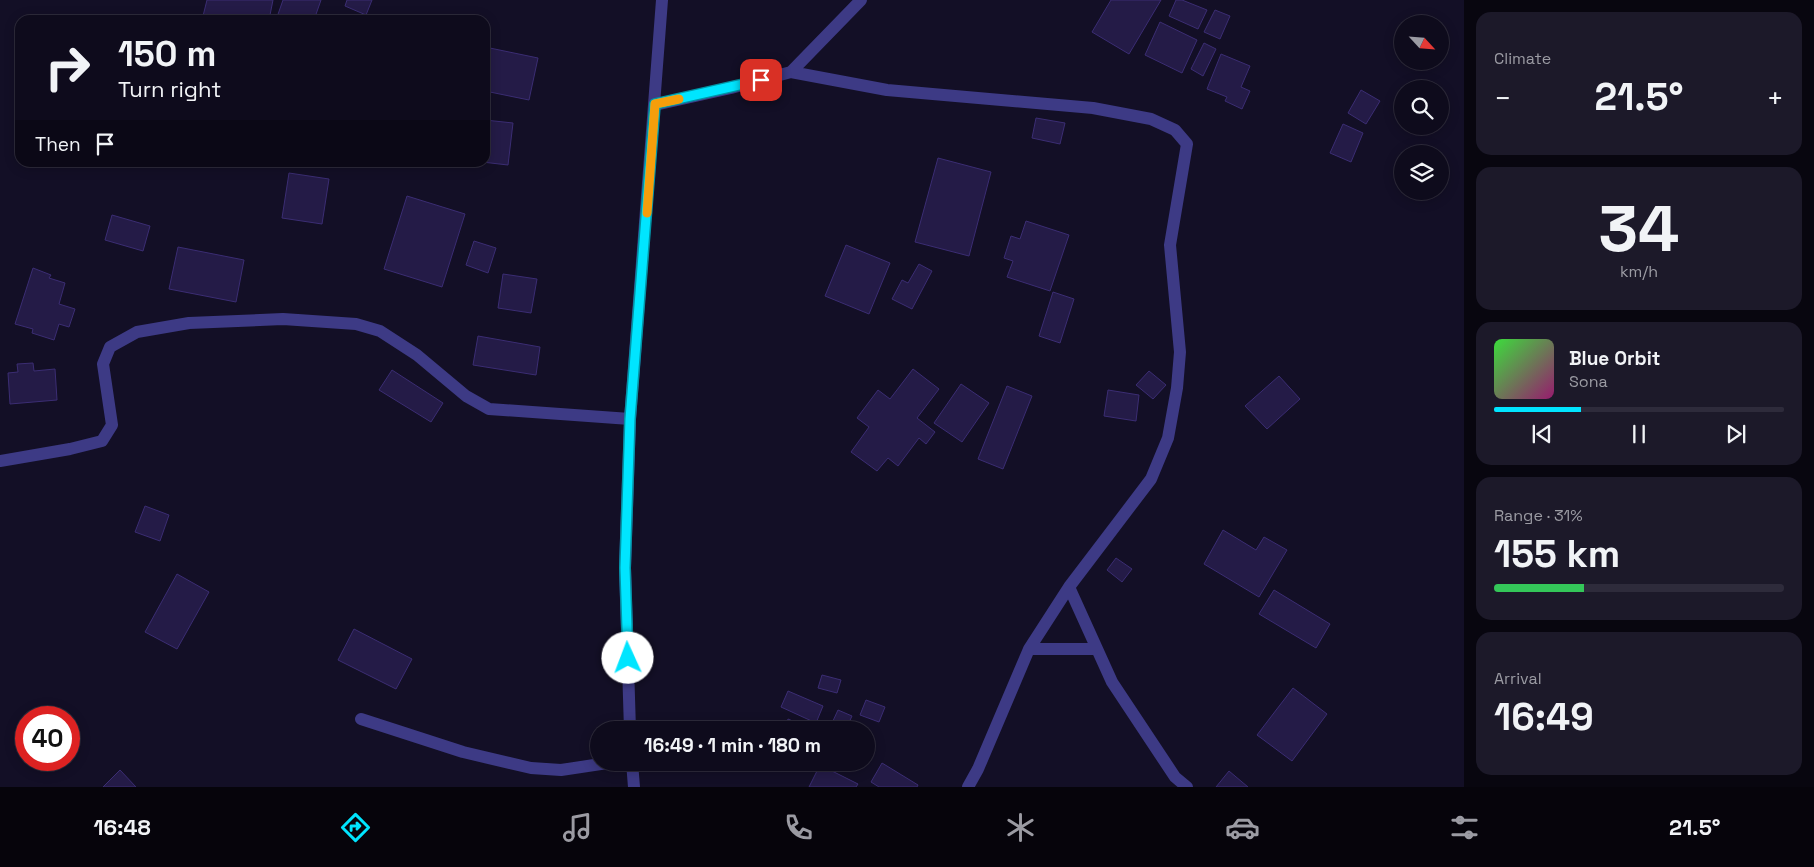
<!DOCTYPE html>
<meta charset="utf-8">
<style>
body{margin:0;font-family:"Space Grotesk",sans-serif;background:#1c1929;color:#f1f3f6;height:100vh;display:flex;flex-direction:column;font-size:19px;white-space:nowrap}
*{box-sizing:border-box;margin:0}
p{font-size:16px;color:#9b9ba3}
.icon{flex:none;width:28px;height:28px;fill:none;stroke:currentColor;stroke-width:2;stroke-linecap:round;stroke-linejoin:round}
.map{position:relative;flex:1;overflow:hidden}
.details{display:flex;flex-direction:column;gap:12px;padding:12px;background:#08060f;width:350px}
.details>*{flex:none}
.banner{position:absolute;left:15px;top:15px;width:475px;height:152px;border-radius:15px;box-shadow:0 2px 12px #0003,0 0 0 1px #2e2b3b;background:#0e0b1c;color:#f1f3f6;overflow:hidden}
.needle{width:32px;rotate:116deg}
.tools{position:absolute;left:1394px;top:15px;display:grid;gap:10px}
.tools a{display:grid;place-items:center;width:55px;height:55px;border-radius:50%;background:#0e0b1c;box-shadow:0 2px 12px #0003,0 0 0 1px #2e2b3b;font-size:25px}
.speed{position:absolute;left:15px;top:706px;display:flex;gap:10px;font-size:25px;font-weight:700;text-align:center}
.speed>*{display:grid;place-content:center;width:65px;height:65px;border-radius:50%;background:#0e0b1c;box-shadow:0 2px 12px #0003,0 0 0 1px #2e2b3b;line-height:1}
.speed .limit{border:8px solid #d22;background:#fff;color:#111}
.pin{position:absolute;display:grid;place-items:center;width:42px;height:42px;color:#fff;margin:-21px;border-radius:10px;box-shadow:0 2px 8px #0006}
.me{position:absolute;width:55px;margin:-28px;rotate:358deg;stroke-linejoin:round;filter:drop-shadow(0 0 4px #0008)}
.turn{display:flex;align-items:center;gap:18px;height:105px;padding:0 20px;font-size:22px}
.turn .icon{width:65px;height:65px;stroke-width:2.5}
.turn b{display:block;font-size:35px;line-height:42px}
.then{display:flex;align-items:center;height:48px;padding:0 20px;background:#0003;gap:10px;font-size:19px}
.big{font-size:38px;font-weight:600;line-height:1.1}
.details .widget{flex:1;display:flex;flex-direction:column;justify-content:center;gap:8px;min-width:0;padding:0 18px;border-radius:15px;background:#1c1929}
.details .dial{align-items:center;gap:0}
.dial b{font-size:65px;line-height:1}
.song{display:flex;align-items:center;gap:15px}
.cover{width:60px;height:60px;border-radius:8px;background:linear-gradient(135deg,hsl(120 70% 55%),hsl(320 70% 35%))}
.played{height:5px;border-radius:2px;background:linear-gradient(90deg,#00e5ff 30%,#2e2b3b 30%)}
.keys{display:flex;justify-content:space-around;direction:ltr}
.heat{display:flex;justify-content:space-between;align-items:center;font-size:28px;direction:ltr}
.charge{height:8px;border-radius:4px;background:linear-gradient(90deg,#34c759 31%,#2e2b3b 0)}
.trip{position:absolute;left:590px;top:721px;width:285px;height:50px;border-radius:25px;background:#0e0b1c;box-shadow:0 2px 12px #0003,0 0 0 1px #2e2b3b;font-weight:600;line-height:50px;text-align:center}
.dock{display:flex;height:80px;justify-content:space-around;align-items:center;background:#06040b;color:#9b9ba3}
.dock .icon{width:35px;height:35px}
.dock .selected{color:#00e5ff}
.dock b{font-size:22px;color:#f1f3f6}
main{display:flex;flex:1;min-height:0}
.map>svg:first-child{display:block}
.building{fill:#241b47;stroke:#3b2d73}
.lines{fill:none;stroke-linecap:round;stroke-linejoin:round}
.minor{stroke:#3d3a85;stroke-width:12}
.route-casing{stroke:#0095a6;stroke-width:12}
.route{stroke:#00e5ff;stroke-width:9}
.slow{stroke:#f59e0b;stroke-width:9}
</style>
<main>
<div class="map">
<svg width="1464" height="787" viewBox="0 0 1464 787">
<rect width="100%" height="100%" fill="#130f26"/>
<!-- building -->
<path class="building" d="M207,0H273L269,20H202Z
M283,0H321L314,20H276Z
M347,0H372L366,15L345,6Z
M1111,0H1161L1129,54L1092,32Z
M1176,0H1182L1207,10L1198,29L1169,16Z
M1215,10L1230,16L1220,39L1204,32Z
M1160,22L1197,40L1182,73L1145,55Z
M1204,43L1216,49L1203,76L1191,69Z
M485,47L538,58L529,100L485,91Z
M1221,54L1250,66L1241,87L1250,91L1242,109L1225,101L1227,97L1207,89Z
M1361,90L1380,101L1366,124L1348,113Z
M1036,118L1065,123L1060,144L1032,138Z
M485,120L513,123L508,165L482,162H485Z
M1343,124L1363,133L1351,162L1330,153Z
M938,158L991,172L969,256L915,242Z
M289,173L329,179L322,224L282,218Z
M407,196L465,214L442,287L384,269Z
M112,215L150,226L143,251L105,240Z
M1026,221L1069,235L1050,291L1007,277L1013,261L1004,258L1011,236L1020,239Z
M474,241L496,248L488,273L466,265Z
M846,245L890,263L869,314L825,296Z
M178,247L244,260L236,302L169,289Z
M919,264L932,271L912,309L892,299L902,280L908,283Z
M33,268L51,275L49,278L65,283L59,304L75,309L69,327L59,324L54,340L32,333L33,329L15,324Z
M503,274L537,279L531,313L498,308Z
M1053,292L1074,299L1060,343L1039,336Z
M478,336L540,347L536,375L473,365Z
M33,363L34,371L55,369L57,400L10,404L8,373L18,372L17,364Z
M913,369L939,389L917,418L935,432L926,444L919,438L898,466L888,458L877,471L851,452L869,427L857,418L878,390L890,399Z
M392,370L443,403L431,422L379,390Z
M1149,371L1166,385L1153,399L1136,385Z
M1279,376L1300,399L1267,429L1245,406Z
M961,384L989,403L962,442L934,423Z
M1007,386L1032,396L1003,469L978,459Z
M1108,390L1139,395L1136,421L1104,416Z
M145,506L169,515L160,541L135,532Z
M1223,530L1256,550L1264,537L1287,550L1259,597L1204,564Z
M1116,558L1132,569L1122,582L1107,570Z
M177,574L209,592L177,649L145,632Z
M1274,590L1330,624L1316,648L1259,614Z
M354,629L412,659L396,689L338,660Z
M822,675L841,680L837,693L818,688Z
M1293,688L1327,714L1292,761L1257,735Z
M788,691L823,706L816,723L781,707Z
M866,700L885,707L879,722L860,715Z
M838,710L852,716L846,729L832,723Z
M788,719L809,728L808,730H784Z
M882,763L918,785L917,787H879L871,782Z
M820,765L858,784L856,787H809Z
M120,770L136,787H103Z
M1229,771L1248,787H1216Z"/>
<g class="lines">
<!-- minor -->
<path class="minor" d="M791,72L861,0
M655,105L731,88L791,72L887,90L1093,108L1151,119L1175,130L1187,144L1170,245L1180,352L1177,388L1168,438L1151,479L1069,587L1029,649L978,769L968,787
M0,461L70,449L102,441L112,425L103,364L110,347L137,332L189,323L283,319L356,324L380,331L417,355L466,396L489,409L630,419
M1069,587L1112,682L1175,777L1187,787
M1029,649H1096
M361,719L463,752L531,768L561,770L614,762
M630,730L625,568L630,419L662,0
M632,762L634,787"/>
</g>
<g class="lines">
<!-- route casing -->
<g class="route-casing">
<path id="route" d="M628,658L625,568L630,419L655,104L761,80"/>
</g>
<!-- route -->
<use href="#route" class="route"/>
<!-- slow -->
<path class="slow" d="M647,213L655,104L679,99"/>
</g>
</svg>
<div class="tools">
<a><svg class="needle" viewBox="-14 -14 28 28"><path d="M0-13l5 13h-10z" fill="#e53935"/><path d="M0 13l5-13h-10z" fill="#9b9ba3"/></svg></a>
<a><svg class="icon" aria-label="search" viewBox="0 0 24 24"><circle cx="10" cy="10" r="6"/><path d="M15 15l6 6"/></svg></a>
<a><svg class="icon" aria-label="layers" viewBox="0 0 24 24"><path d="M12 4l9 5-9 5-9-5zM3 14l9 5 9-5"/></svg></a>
</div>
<div class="speed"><div class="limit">40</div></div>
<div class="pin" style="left:761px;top:80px;background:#d93025"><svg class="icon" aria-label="arrive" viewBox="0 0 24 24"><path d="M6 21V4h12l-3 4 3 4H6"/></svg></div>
<svg class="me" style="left:628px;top:658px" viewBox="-20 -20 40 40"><circle r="19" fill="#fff"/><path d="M0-13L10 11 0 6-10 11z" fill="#00e5ff"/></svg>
<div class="trip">16:49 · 1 min · 180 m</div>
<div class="banner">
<div class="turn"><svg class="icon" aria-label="right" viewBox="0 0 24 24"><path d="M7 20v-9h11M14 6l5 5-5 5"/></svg><div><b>150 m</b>Turn right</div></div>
<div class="then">Then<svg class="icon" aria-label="arrive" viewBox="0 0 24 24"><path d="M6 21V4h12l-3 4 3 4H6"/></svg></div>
</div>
</div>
<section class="details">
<div class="widget"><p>Climate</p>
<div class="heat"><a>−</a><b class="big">21.5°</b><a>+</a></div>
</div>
<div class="widget dial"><b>34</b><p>km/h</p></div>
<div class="widget">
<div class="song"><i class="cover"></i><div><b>Blue Orbit</b><p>Sona</p></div></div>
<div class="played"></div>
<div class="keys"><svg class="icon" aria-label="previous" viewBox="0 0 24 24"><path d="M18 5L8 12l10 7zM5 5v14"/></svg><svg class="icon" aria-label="pause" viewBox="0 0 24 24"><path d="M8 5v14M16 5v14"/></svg><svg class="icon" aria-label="next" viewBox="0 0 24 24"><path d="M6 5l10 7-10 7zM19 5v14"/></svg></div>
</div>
<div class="widget"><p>Range · 31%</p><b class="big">155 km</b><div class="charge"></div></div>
<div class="widget"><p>Arrival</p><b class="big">16:49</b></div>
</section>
</main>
<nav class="dock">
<b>16:48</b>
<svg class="icon selected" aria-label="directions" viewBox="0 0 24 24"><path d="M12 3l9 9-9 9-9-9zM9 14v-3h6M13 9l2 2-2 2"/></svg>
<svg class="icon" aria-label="music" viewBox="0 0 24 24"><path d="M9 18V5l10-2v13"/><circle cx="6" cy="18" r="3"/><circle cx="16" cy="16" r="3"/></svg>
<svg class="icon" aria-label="phone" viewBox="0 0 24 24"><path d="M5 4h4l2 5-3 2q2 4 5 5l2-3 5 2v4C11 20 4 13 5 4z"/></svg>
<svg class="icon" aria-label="climate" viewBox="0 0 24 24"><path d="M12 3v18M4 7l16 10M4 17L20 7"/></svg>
<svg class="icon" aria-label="car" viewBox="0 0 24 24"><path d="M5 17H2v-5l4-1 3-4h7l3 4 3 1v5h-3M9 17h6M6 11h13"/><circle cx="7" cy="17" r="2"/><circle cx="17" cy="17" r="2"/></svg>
<svg class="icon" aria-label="filters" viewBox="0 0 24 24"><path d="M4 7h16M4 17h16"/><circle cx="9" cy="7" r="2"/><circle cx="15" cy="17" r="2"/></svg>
<b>21.5°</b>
</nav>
